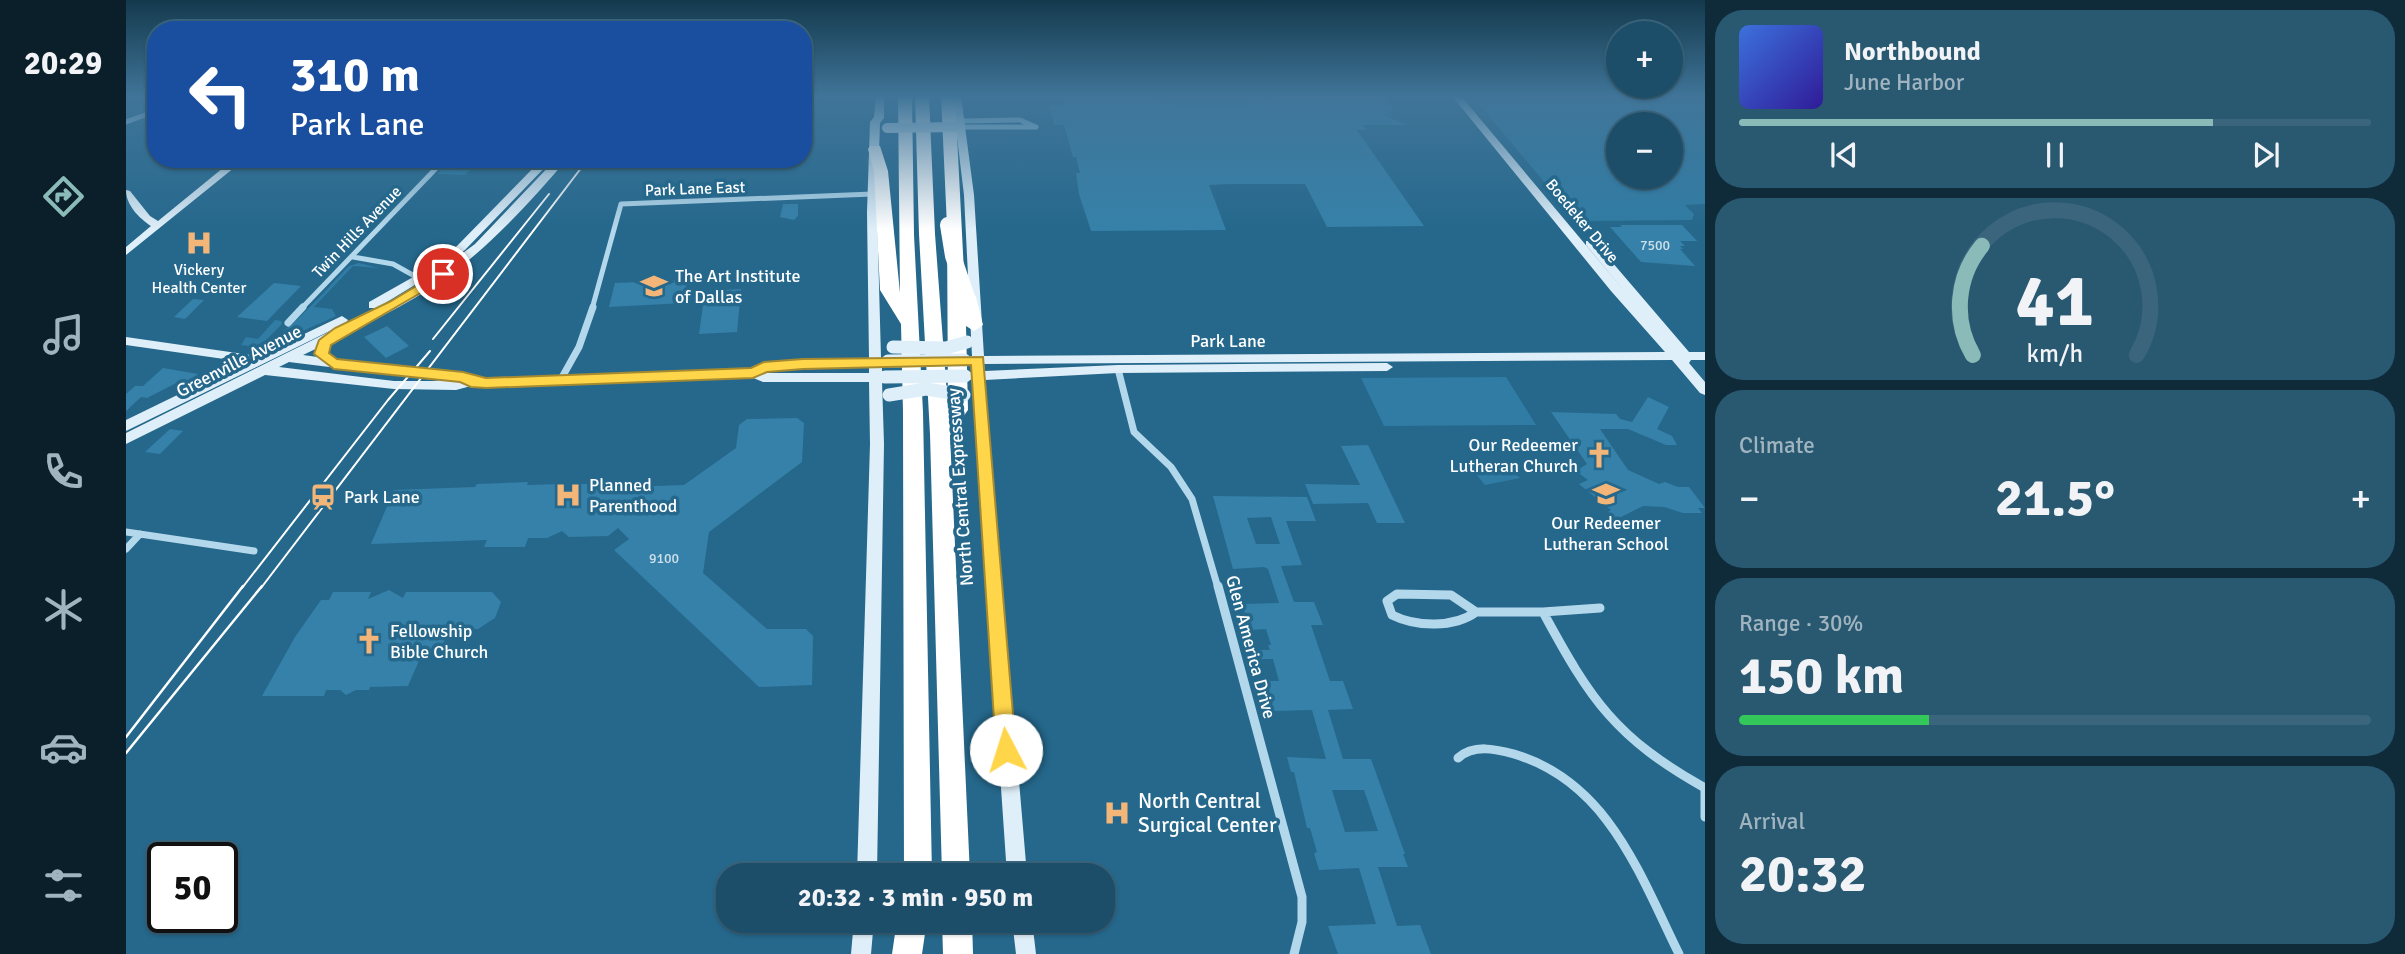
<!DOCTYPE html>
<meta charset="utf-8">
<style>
body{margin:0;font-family:Signika,sans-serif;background:#295871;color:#f1f3f6;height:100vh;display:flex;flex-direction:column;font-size:26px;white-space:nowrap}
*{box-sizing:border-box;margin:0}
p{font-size:23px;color:#a0b4c0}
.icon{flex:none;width:38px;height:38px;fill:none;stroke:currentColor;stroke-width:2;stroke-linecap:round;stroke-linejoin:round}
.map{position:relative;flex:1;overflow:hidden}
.details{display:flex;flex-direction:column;gap:10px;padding:10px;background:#0f2b3a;width:700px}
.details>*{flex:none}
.hud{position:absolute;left:21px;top:21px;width:665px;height:147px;border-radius:28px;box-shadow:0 2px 5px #0004,0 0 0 2px #3a657d;background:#1a4fa0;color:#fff;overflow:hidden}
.tools{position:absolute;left:1480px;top:21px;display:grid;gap:14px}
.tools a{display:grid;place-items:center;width:77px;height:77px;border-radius:50%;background:#1c4e69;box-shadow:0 2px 5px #0004,0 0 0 2px #3a657d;font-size:35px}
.speed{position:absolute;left:21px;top:842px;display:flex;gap:14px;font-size:35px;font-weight:700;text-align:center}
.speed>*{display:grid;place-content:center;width:91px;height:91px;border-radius:50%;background:#1c4e69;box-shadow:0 2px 5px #0004,0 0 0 2px #3a657d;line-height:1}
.speed .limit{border:4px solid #111;border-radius:10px;background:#fff;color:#111}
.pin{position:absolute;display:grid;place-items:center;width:60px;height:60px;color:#fff;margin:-30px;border:4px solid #fff;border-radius:50%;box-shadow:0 2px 7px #0007}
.me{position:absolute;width:77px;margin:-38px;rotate:355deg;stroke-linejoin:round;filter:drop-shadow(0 0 5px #0008)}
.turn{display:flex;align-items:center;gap:24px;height:147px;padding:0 28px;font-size:32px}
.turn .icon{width:91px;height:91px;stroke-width:2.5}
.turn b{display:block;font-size:49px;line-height:60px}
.big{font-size:52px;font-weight:700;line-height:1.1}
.details .card{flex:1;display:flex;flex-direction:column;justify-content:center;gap:10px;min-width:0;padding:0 24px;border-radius:28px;background:#295871}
.details .dial{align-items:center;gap:0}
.dial svg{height:182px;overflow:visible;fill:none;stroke:#3a657d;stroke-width:7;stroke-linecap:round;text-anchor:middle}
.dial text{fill:#f1f3f6;stroke:none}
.song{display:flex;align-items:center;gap:21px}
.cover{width:84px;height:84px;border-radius:10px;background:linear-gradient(135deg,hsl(220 70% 55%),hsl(250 70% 35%))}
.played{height:7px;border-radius:4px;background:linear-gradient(90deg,#8bbbb9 75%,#3a657d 75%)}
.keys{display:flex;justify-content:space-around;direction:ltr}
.heat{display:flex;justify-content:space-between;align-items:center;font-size:38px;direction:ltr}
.charge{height:10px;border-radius:5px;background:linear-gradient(90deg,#34c759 30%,#3a657d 0)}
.trip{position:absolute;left:590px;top:863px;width:399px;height:70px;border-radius:28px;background:#1c4e69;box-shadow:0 2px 5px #0004,0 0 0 2px #3a657d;font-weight:700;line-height:70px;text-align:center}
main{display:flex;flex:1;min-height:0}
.tabs{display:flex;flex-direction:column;width:126px;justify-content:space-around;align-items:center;background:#0b1f2a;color:#a0b4c0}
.tabs .icon{width:49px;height:49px}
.tabs .selected{color:#8bbbb9}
.tabs b{font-size:32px;color:#f1f3f6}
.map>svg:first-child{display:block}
.green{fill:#307ca4;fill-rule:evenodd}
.building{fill:#3681a9;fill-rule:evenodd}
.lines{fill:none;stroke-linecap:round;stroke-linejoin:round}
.street-far2{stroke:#b4d8eb;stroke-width:5}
.street-far1{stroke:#b4d8eb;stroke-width:7}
.street{stroke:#b4d8eb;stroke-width:9}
.secondary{fill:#dfeff9;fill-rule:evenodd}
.highway{fill:#fff;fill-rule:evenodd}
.tram-far1{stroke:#fff;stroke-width:2}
.tram{stroke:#fff;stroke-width:2.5}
.secondary-bridge-far1{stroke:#dfeff9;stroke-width:10}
.secondary-bridge{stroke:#dfeff9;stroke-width:13}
.highway-bridge{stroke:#fff;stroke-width:16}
.route{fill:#ffd54a;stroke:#a68a30;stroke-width:2}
.labels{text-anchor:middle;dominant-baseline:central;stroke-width:7;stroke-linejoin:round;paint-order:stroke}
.number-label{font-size:14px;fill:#cde0ea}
.far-street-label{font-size:16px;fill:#fff;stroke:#25688c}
.far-poi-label{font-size:16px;fill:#fff;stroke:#25688c}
.poi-label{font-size:18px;fill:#fff;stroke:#25688c;text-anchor:start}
.street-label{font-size:18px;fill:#fff;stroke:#25688c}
.near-poi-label{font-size:21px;fill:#fff;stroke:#25688c;text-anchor:start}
</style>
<main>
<nav class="tabs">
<b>20:29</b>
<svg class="icon selected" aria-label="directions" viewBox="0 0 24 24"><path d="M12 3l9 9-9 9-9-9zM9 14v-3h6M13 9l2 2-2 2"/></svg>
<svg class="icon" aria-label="music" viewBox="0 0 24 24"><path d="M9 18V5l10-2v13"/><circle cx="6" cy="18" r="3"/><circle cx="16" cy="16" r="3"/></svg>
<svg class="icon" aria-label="phone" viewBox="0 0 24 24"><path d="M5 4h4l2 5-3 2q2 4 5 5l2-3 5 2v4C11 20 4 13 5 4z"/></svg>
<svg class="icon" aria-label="climate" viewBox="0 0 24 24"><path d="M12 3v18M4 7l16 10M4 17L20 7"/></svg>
<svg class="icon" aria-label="car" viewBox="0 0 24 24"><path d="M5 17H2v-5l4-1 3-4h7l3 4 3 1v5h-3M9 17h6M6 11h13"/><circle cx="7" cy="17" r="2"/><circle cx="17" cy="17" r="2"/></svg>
<svg class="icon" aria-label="filters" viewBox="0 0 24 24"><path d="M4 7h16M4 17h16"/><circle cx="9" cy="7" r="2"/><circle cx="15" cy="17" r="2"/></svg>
</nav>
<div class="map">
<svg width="1579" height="954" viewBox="0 0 1579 954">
<rect width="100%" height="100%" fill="#25688c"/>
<!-- green -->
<path class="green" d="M1032,96H1121L1127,108H1099L1087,114L1084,108H1047L1035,105Z
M1346,96H1579V204L1559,205L1568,214L1566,220L1451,221ZM1493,124H1545V177H1493Z
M324,159H355L339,175L311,174Z
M233,263L253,268L227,266L188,307L206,309L210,316L139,348L115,345L120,337L132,339L149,320L155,321L156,324L136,344C157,340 205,284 223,266Z
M1380,377L1410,425L1258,426L1235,378Z
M1353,458L1365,470L1383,466L1394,478L1359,485L1339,461Z"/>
<!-- building -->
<path class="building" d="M938,96H1032L1035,105H1046L1047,108H1127L1121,96H1259L1268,109L1258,115L1281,125H1237L1240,130H1231L1298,226L1201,227L1179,184H1105L1083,185L1100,230L965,231L953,194L950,173H954L950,157H947L938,125H928L923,105H939Z
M256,159H292L284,167L256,165Z
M657,204H672V216L668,220L654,217Z
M1494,225H1556L1571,241H1554L1559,246H1554L1557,249H1554L1569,266L1515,262L1484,227H1496Z
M561,280L558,303L483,307L489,283Z
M148,283L175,286L141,321L111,317Z
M615,289L611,332L573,334L579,291Z
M67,299L78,300L59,319L48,317Z
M261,326L283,346L260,358L238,337Z
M37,368L72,374L65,381L58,379L21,398L15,397L0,411V394L9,386H17Z
M1522,397L1543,407L1531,429L1546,436L1551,445H1540L1502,429H1474L1502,470L1533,484L1539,482L1552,487H1563L1579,508H1572L1576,513H1557L1538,507L1517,506L1491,519L1482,512L1485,510L1453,484L1462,480L1450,471L1461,464L1425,412L1490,414L1494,419L1506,422Z
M671,418L678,423L676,462L583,532L577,573L641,629H680L687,636L686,685L633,687L488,550L503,539L492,528L482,536L443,537L436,531L421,538H402L399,547H358L361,540L245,544L268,490L349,487L351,484L402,482L401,485L436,484L433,497L454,484L498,483L503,487L558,485L610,448L613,425L621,419Z
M44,429L57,431L34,454L19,452Z
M1242,445L1279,523H1251L1242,503L1187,504L1179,484L1234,485L1215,446Z
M1087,496L1181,497L1190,521H1160L1176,565L1155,566L1168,602H1188L1197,625H1185L1204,681H1217L1227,709L1202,710L1217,759H1245L1279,854H1277L1282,867H1252L1271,926L1294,925L1305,954H1212L1202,926L1250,924L1233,868L1193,870L1188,853L1191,852L1184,828H1181L1168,772H1165L1161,757L1200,759L1186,710L1147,711L1138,681H1153L1147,659H1129L1127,650H1144L1142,645H1145L1140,629L1124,630L1116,604L1153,603L1142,569L1138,567L1107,569ZM1145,517L1154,544H1130L1121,518ZM1206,790H1238L1252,831L1219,832Z
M263,590L277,598L280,592H366L375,602L369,618L352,629L323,630L317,645H312L308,656H295L282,686L244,687L243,690H230L220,695L214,690H200L198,696H136L169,637L195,600H203L207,592H245L242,599Z"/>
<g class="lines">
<!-- street-far2 -->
<path class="street-far2" d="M834,121L894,120L910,127
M0,122L30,111
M835,127H909
M227,257L267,264L303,284
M175,309L319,159
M466,309L495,204L746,194"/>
<!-- street-far1 -->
<path class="street-far1" d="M162,323L177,307
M992,369L1008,432L1045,467L1066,499L1092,588
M434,381L453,347L467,307
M0,532L128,551
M0,549L14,534"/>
<!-- street -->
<path class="street" d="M1092,586L1176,897V922L1168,954
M1271,594L1325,595L1350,612C1328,628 1290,627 1266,615L1261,601Z
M1350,612H1417L1474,608
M1417,612C1465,701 1490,738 1579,788
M1332,758C1348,744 1369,749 1388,754C1482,782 1513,873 1553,954
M1579,791V817"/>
<!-- secondary -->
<path class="secondary" d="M750,96H758V118L754,123L751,212L755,358L762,359L764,362L762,365L756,366V373L761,374L763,377L756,381L758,444L751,875H731L744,444L743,382H637L625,377L391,387L345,386L330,390L268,389L139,375L0,444V433L265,301L299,281L349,244L430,159H441C404,203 353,258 305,288C264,314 220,334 177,355L346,378L391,379L625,369L638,363L743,358L741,212L744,122L748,117ZM163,362L316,381H268L153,367ZM743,367V373H637L640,371Z
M826,96H835L848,195L858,356L1539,352L1485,291L1326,96H1335L1505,299L1460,245V241H1468L1563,352H1579V360H1565L1563,363L1579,382V395L1574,393L1546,360L858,364L859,371L992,365L1261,363L1267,367L1261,371L992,373L859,380L901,875H881L847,380L840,379L838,376L840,373L846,372V364L839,363L837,360L839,357L846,356L838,195Z
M108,159H119L0,255V247L25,226C13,218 0,205 0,190L4,191L24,216L32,221Z
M416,159H427L339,250L297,280L251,308H243V302L289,276L331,246Z
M216,316L222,320L220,323L0,431V420L119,362L0,345V337L132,356Z
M728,920H748L745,954H725Z
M886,920H906L910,954H890Z"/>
<!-- highway -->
<path class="highway" d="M772,96H786L788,235L797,412L806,875H778L777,412L775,324L754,290L748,171L742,149L744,146H754L762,171L774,293Z
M789,96H803L809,234L822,409L821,226L815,96H829L839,292L847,293L850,297L857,325L848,331L840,326L842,410L824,435L844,875H816L804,434L793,234Z
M771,920H801L796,954H766Z
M816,920H846L847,954H817Z"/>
<!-- tram-far1 -->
<path class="tram-far1" d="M307,339L423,194
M116,588L262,400L304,351
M135,588L462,159"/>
<!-- tram -->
<path class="tram" d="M0,737L117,586
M0,753L136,586"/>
<!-- secondary-bridge-far1 -->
<path class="secondary-bridge-far1" d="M761,128L830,127"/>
<!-- secondary-bridge -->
<path class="secondary-bridge" d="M767,347L820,348L841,342
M762,361L838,360
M759,377L839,376
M763,395L800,389L838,395"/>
<!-- highway-bridge -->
<path class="highway-bridge" d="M822,225L827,256L841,297"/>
</g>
<!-- sky -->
<linearGradient id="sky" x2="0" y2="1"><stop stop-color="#14394d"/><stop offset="0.42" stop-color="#407599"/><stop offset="1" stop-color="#407599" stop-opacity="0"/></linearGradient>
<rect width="1579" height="230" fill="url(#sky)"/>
<!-- route -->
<path class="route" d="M317,270L322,271V277L205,345L203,353L211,359L337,372L360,378L625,368L638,362L677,359L857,357L890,750L887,757L880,760L873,757L870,750L845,365L677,369L641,372L627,378L360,388L345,387L334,382L208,369L188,354L193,340L209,328L265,301Z"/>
<!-- icons -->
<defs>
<g id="hospital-bare" transform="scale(2.1)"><path d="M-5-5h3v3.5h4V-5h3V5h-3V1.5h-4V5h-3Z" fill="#f4b678" stroke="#25688c" stroke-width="2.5" paint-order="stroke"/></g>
<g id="university-bare" transform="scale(2.1)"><path d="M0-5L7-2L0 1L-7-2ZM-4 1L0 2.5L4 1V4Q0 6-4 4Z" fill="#f4b678" stroke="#25688c" stroke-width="2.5" paint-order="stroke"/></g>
<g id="church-bare" transform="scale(2.1)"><path d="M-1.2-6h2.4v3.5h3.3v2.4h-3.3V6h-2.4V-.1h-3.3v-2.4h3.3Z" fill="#f4b678" stroke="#25688c" stroke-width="2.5" paint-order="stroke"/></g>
<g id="school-bare" transform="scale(2.1)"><path d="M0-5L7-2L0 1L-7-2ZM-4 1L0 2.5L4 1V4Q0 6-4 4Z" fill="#f4b678" stroke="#25688c" stroke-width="2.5" paint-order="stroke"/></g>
<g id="station-bare" transform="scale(2.1)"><path d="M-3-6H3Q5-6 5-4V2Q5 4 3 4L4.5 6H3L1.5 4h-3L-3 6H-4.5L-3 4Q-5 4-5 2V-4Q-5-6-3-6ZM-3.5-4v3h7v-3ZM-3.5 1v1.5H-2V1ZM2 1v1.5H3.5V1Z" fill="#f4b678" stroke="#25688c" stroke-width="2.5" paint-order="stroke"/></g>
</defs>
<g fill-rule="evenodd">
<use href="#hospital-bare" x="73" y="243"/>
<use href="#university-bare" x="528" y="286"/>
<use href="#church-bare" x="1473" y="455"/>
<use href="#school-bare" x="1480" y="494"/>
<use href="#hospital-bare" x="442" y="495"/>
<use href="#station-bare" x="197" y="497"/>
<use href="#church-bare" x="243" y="641"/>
<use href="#hospital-bare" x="991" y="813"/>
</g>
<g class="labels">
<!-- number labels -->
<g class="number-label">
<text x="1529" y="245">7500</text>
<text x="538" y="558">9100</text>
</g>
<!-- far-street labels -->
<g class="far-street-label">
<text transform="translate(569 189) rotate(-2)">Park Lane East</text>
<text transform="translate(1456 221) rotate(50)">Boedeker Drive</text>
<text transform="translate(231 232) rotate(-46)">Twin Hills Avenue</text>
</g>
<!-- far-poi labels -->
<g class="far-poi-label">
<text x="73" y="270">Vickery<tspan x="73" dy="18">Health Center</tspan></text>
</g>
<!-- poi labels -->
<g class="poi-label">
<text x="549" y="276">The Art Institute<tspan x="549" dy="21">of Dallas</tspan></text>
<text x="1452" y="445" text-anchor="end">Our Redeemer<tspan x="1452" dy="21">Lutheran Church</tspan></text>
<text x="463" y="485">Planned<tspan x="463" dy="21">Parenthood</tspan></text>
<text x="218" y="497">Park Lane</text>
<text x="1480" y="523" text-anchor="middle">Our Redeemer<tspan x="1480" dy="21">Lutheran School</tspan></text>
<text x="264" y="631">Fellowship<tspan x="264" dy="21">Bible Church</tspan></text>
</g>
<!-- street labels -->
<g class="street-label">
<text x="1102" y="341">Park Lane</text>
<text transform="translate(113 361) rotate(-27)">Greenville Avenue</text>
<text transform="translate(834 487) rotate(-94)">North Central Expressway</text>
<text transform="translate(1125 647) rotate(75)">Glen America Drive</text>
</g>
<!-- near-poi labels -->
<g class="near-poi-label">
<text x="1012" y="801">North Central<tspan x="1012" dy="24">Surgical Center</tspan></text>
</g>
</g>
</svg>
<div class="tools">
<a>+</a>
<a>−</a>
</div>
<div class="speed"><div class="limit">50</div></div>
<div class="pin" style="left:317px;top:274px;background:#d93025"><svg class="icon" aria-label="arrive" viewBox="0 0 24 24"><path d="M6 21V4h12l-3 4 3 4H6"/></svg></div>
<svg class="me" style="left:880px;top:750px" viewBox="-20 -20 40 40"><circle r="19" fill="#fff"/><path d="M0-13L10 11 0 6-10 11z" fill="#ffd54a"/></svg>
<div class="trip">20:32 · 3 min · 950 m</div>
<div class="hud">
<div class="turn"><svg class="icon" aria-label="left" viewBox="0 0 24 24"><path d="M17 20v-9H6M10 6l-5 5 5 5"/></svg><div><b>310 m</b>Park Lane</div></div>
</div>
</div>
<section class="details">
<div class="card">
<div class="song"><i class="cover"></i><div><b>Northbound</b><p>June Harbor</p></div></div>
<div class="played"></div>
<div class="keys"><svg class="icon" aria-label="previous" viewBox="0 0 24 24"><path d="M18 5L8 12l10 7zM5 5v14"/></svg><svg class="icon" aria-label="pause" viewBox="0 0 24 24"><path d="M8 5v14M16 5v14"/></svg><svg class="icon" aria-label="next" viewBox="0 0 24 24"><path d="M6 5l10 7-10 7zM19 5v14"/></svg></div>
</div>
<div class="card dial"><svg viewBox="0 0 100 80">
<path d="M14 69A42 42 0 1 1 86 69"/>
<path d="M14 69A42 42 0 0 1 18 21" stroke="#8bbbb9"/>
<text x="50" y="56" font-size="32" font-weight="700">41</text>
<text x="50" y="72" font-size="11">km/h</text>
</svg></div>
<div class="card"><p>Climate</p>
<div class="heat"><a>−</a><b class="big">21.5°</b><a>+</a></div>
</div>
<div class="card"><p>Range · 30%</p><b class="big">150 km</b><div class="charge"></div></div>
<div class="card"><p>Arrival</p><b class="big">20:32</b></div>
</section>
</main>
